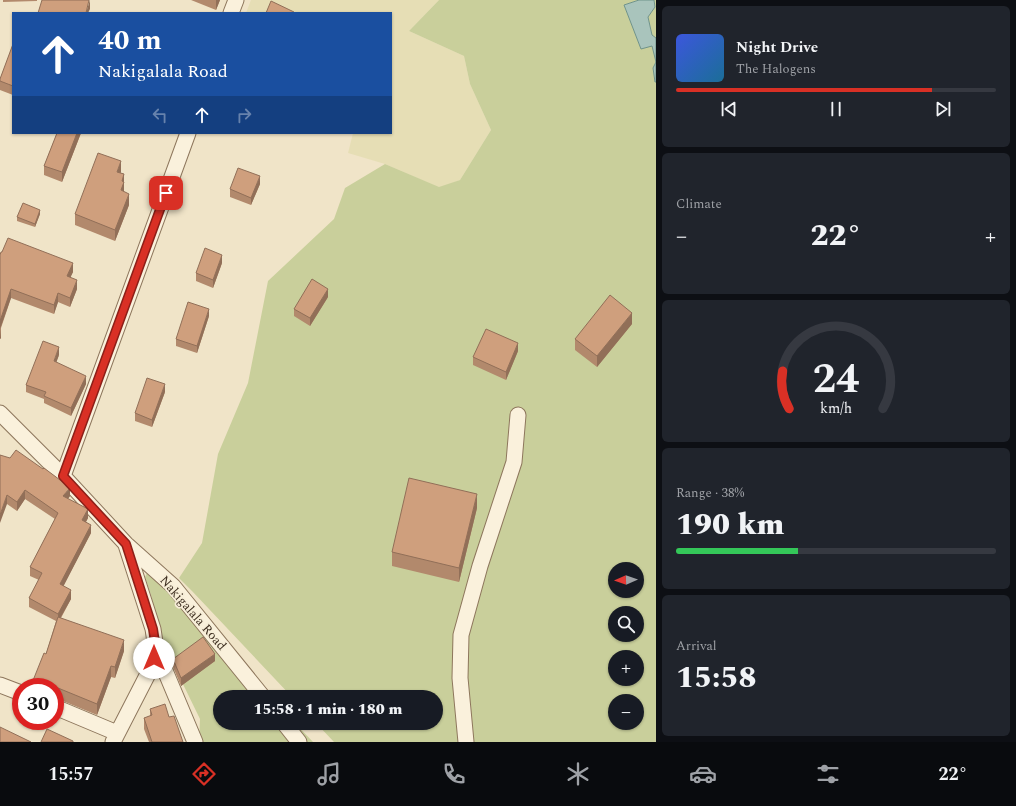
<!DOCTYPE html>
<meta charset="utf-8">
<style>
body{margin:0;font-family:Spectral,serif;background:#20242c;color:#f1f3f6;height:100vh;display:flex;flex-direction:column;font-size:15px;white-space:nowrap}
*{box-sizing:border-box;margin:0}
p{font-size:13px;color:#9ea1a6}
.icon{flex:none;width:22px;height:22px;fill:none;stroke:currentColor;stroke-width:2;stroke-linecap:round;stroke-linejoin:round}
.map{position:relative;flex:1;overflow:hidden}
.side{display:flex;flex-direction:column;gap:6px;padding:6px;background:#0d0f14;width:360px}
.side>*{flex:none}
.hud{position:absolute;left:12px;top:12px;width:380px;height:122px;border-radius:0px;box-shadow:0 1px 3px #0004;background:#1a4fa0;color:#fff;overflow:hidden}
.needle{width:26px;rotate:268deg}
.buttons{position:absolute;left:608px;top:562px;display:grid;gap:8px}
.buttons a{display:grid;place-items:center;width:36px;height:36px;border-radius:50%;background:#171b24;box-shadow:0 1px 3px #0004;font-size:20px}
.speed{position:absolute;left:12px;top:678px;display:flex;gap:8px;font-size:20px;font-weight:700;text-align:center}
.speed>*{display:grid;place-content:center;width:52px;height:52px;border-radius:50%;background:#171b24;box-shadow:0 1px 3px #0004;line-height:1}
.speed .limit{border:6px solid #d22;background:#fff;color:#111}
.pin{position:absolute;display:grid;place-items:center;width:34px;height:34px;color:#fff;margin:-17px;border-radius:8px;box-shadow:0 2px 6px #0006}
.me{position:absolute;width:44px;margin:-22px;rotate:0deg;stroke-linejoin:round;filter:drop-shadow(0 0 3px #0008)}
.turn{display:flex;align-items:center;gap:14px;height:84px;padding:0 20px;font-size:18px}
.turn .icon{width:52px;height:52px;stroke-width:2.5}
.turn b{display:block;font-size:28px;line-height:34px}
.lanes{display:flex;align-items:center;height:38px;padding:0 20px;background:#0003;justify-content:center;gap:20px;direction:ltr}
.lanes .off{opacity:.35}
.big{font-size:30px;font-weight:800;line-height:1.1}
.side .card{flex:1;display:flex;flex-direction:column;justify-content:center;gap:6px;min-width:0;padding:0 14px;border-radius:6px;background:#20242c}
.side .dial{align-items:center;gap:0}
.dial svg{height:104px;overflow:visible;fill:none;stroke:#363941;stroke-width:7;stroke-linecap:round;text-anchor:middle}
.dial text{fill:#f1f3f6;stroke:none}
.song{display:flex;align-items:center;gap:12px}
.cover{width:48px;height:48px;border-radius:6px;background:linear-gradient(135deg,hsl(230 70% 55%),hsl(200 70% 35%))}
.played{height:4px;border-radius:2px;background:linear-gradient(90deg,#d93025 80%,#363941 80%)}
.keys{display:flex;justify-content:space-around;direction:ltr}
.heat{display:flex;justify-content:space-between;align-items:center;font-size:22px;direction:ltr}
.charge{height:6px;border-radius:3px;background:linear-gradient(90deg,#34c759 38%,#363941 0)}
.trip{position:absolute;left:213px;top:690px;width:230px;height:40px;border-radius:20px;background:#171b24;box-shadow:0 1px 3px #0004;font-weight:800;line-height:40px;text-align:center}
.menu{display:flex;height:64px;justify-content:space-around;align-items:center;background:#090b0e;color:#9ea1a6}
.menu .icon{width:28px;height:28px}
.menu .current{color:#d93025}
.menu b{font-size:18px;color:#f1f3f6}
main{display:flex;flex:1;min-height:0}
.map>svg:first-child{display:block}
.farmland{fill:#e6deb5}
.green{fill:#c9cf9b;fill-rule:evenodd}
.water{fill:#a9c4bc;stroke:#6f938a}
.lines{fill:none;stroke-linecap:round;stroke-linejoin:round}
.street-casing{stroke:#8d765c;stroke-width:17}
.street{stroke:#faf1dc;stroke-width:15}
.wall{fill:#b2896c}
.shaded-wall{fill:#916f58}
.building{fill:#cf9f7d;stroke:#916f58}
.route-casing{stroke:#8d1f18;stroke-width:10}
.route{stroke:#d93025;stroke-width:7}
.labels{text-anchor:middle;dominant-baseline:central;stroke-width:3.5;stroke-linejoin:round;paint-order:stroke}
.street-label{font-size:13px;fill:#3d2e20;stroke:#f7eed8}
</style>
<main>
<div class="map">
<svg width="656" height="742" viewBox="0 0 656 742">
<rect width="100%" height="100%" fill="#f0e4c8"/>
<!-- farmland -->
<path class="farmland" d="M251,0H439L409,31L464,56L470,84L491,130L460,180L440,188L385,164L348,153L353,133H391V13H246Z"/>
<!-- green -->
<path class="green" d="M439,0H639L624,5L641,49L652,45L656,62L653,68L655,82H656V742H334L316,723H436V697H292L192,591L179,578L202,543L218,454L248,383L268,281L334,219L345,188L385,164L439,187L460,180L491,130L470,84L464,56L409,31ZM615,569H637V591H615ZM615,613H637V635H615ZM615,657H637V679H615ZM615,701H637V723H615Z
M654,0H656V38L652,35L648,17L655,7Z
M148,571L155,574L271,697H220V723H295L313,742H199L200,719L159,635L151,595L145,577Z"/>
<!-- water -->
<path class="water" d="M639,0H654L655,7L648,17L652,35L656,38V82H655L653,68L656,62L652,46L641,49L624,5Z"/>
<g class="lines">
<!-- street casing -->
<g class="street-casing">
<path id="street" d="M231,13L236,0
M0,413L63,476L126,544L173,586L263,697
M63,476L188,133
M156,649L195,742
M0,685L21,693
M55,707L117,733
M284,723L299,742
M113,742L152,666L156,649L153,629L126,545
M466,742L460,678L461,635L480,566L514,462L518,415"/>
</g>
<!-- street -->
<use href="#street" class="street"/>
</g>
<!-- wall -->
<path class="wall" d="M3,0H37V1L3,2Z
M191,0H220L216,10Z
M13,45V95L0,90V79Z
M57,133H81L62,182L44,175V166Z
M121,172L120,173L124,174V192L129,205L115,241L75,225V214Z
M260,184L251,205L230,197V189Z
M40,214L35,227L17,221V217Z
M0,255L73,272L70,277L77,289L70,307L58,302L54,314L11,298L1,328V338L0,339Z
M222,263L213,288L196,281V273Z
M328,297L310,326L294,316V309Z
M209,316L197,353L176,346V339Z
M632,324L597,367L575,350V339Z
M518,351L506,380L473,365V357Z
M59,355L56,362L86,384L71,416L44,403V399L26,392V385Z
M165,392L152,427L135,421V413Z
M0,455L70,496L68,499L88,518L86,522L91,533L63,586L71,599L61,618L124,651L115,678L111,677L97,715L58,699L55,698V687H32V683L46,654L56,621L29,607V598L39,580L30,576V567L55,519L25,499L17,511L7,504Z
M477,508L459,582L392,566V552Z
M173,659L215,661L181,686L173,667Z
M150,709L169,717L183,742H149L144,729V718L150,716Z"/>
<!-- shaded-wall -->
<path class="shaded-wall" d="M90,0V9L88,13H86Z
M216,0H220L216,10Z
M77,133H81L62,182V172Z
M121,161V172L117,183V172Z
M124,174V193L121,190L122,181Z
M260,176V184L251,205V198Z
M129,194V205L115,241V230Z
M40,210V214L35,227V224Z
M222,255V263L213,288V280Z
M73,263V272L67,285V276Z
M77,280V289L70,307V298Z
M11,289V298L0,329L1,338L0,339V321Z
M328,289V297L310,326V318Z
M58,293V302L54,314V305Z
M209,309V316L197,353V346Z
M632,313V324L597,367V356Z
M518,343V351L506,380V372Z
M59,347V355L54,369V361Z
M86,376V384L71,416V408Z
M165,384V392L152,427V420Z
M70,488V496L63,505V496Z
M25,490V499L17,511V502Z
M477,494V508L459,582V568Z
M7,495V504L0,523V515Z
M88,509V518L82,529V520Z
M91,525V533L60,593V584Z
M71,590V599L58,622V614Z
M124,640V651L115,678V667Z
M215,654V661L181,686V678Z
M111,666V677L97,715V704Z"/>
<!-- building -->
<path class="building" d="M42,0H89L86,13H38Z
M271,1L294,12V13H266Z
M13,44V86L0,81V79Z
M57,133H77L62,172L44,166Z
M98,153L121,161L117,172L124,174L122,181L124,182L121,190L129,194L115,230L75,214Z
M238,168L260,176L251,198L230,189Z
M23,203L40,210L35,224L17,217Z
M8,238L73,263L67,276L77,280L70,298L58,293L54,305L11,289L0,321V255L1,252H2Z
M205,248L222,255L213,280L196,273Z
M312,279L328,289L310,318L294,309Z
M610,295L632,313L597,356L575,339Z
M188,302L209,309L197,346L176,339Z
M486,329L518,343L506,372L473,357Z
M43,341L59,347L54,361L86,376L71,408L44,396L46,392L26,385Z
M147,378L165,384L152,420L135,413Z
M16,450L43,469L44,468L68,486L70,488L63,496L88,509L82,520L91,525L60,584L71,590L58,614L29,598L42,573L30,567L58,513L25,490L17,502L7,495L0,515V455L10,458Z
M409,478L477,494L459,568L392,552Z
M58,617L124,640L115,667L111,666L97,704L58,688L55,687H41L32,683L44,653L46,654Z
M203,637L215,654L181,678L173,659Z
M165,704L169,717L174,716L183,742H152L144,718L152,715L150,709Z
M0,727L31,742H0Z
M47,729L73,741V742H41Z"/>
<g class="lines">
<!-- route casing -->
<g class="route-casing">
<path id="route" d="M154,658L156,649L153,629L126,544L63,476L166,193"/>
</g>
<!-- route -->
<use href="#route" class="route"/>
</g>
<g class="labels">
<!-- street labels -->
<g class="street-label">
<text transform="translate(193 613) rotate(49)">Nakigalala Road</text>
</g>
</g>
</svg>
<div class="buttons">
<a><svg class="needle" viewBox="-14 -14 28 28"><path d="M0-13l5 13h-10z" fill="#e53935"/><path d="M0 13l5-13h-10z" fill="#9ea1a6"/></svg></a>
<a><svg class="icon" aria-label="search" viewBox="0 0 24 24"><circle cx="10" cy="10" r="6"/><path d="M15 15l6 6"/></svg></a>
<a>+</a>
<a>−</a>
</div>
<div class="speed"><div class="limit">30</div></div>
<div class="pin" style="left:166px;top:193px;background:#d93025"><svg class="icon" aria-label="arrive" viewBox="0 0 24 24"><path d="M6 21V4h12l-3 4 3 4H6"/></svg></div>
<svg class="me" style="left:154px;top:658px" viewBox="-20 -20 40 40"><circle r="19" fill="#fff"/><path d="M0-13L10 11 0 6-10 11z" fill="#d93025"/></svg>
<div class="trip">15:58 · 1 min · 180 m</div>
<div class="hud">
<div class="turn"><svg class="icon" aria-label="ahead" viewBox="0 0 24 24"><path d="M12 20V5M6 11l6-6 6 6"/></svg><div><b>40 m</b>Nakigalala Road</div></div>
<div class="lanes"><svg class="icon off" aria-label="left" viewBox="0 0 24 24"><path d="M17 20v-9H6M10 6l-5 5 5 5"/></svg><svg class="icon" aria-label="ahead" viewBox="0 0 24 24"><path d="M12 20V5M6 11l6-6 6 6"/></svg><svg class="icon off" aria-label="right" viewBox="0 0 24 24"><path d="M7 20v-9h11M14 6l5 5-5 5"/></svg></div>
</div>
</div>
<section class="side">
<div class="card">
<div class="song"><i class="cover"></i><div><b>Night Drive</b><p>The Halogens</p></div></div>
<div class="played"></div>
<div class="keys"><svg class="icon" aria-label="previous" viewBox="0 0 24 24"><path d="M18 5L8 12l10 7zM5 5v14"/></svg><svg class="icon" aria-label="pause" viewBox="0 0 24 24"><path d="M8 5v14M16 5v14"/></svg><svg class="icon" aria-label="next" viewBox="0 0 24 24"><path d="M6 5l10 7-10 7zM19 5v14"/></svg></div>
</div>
<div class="card"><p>Climate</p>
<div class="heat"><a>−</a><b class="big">22°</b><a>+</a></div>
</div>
<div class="card dial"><svg viewBox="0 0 100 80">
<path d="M14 69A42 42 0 1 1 86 69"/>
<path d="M14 69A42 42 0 0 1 9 40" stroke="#d93025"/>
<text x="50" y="56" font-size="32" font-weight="700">24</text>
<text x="50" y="72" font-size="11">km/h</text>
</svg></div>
<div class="card"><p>Range · 38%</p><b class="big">190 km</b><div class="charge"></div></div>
<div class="card"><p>Arrival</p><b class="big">15:58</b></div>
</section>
</main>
<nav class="menu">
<b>15:57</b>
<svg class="icon current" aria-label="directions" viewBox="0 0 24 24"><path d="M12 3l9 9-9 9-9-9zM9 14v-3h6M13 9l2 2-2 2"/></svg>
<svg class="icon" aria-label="music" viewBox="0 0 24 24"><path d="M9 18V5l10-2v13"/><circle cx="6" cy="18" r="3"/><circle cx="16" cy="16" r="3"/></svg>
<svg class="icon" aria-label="phone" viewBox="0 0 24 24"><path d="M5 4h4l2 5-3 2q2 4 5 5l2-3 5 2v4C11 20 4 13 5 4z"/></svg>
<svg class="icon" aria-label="climate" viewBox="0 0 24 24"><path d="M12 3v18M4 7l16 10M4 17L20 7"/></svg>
<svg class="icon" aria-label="car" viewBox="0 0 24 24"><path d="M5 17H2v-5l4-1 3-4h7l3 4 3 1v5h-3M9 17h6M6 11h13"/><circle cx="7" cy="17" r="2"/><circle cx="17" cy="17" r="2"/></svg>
<svg class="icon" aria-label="filters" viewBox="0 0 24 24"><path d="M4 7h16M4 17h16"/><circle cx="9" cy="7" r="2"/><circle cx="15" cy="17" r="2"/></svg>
<b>22°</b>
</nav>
